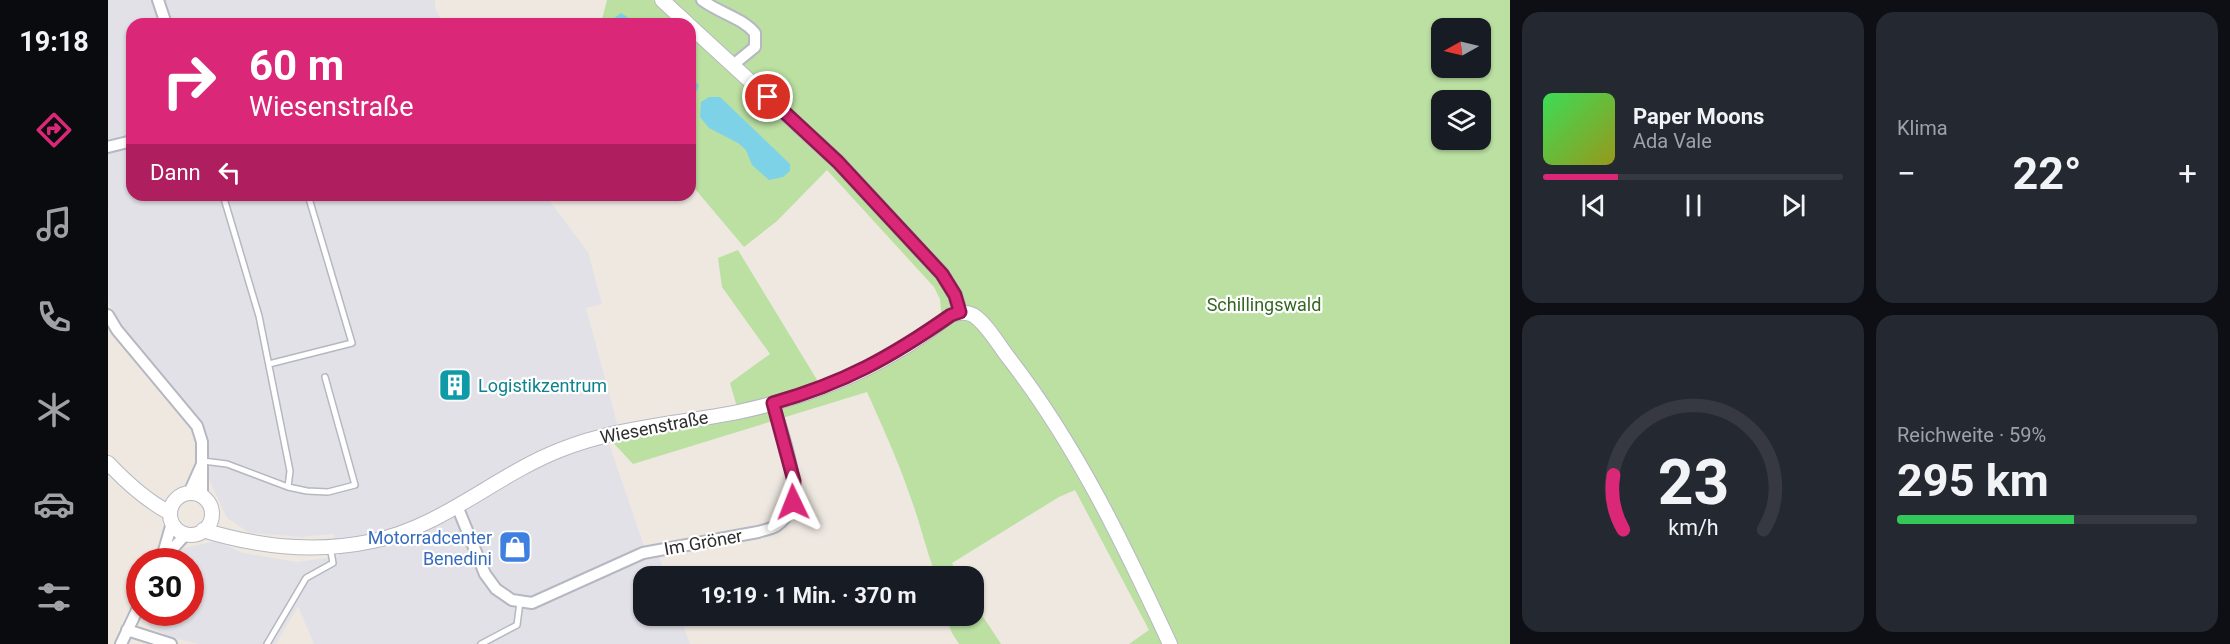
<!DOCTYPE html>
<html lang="de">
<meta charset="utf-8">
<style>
body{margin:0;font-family:Roboto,sans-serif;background:#242831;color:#f1f3f6;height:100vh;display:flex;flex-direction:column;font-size:22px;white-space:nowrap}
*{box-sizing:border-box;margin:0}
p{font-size:20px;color:#9ea1a6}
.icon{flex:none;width:33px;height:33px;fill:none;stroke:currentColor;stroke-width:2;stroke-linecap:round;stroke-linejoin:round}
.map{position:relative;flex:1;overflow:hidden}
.panel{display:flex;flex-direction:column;gap:12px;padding:12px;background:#0d0f14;width:720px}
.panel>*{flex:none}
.guide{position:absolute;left:18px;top:18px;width:570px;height:183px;border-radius:18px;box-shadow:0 2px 4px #0004;background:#db2777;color:#fff;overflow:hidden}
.needle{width:39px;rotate:262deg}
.fabs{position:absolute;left:1323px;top:18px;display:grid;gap:12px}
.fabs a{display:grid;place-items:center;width:60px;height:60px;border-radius:12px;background:#171b24;box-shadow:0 2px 4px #0004;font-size:30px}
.speed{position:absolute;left:18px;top:548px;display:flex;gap:12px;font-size:30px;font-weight:700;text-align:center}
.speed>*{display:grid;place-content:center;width:78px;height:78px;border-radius:50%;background:#171b24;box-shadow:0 2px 4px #0004;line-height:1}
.speed .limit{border:9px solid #d22;background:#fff;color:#111}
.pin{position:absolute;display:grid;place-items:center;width:51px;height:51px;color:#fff;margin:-26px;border:3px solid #fff;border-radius:50%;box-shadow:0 2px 6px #0007}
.me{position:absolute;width:66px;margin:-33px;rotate:358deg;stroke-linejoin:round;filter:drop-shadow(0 0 4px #0008)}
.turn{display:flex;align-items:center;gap:21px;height:126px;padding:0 24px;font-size:27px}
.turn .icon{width:78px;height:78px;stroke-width:2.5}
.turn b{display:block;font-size:42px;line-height:51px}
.then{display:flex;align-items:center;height:57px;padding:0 24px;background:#0003;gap:12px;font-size:22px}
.big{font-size:45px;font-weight:700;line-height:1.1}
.panel .widget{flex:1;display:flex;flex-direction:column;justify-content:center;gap:9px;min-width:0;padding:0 21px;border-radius:18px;background:#242831}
.panel .dial{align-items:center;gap:0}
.dial svg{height:156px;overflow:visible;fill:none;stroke:#363941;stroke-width:7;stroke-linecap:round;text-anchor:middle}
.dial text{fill:#f1f3f6;stroke:none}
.song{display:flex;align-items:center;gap:18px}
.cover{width:72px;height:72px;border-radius:9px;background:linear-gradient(135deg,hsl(130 70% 55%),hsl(60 70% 35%))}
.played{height:6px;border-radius:3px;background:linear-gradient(90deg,#db2777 25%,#363941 25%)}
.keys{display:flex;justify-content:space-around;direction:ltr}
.heat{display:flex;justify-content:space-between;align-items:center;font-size:33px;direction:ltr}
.charge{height:9px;border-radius:4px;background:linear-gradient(90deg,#34c759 59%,#363941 0)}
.panel .tiles{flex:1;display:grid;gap:12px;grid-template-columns:repeat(2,1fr)}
.trip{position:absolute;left:525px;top:566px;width:351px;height:60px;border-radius:18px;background:#171b24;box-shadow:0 2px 4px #0004;font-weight:700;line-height:60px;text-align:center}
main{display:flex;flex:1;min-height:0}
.tabs{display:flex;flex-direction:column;width:108px;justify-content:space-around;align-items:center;background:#090b0e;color:#9ea1a6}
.tabs .icon{width:42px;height:42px}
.tabs .active{color:#db2777}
.tabs b{font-size:27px;color:#f1f3f6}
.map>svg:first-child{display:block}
.industrial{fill:#e2e1e7}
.green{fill:#bbe0a2;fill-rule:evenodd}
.water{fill:#7dd2e7}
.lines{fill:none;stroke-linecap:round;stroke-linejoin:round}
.lane-casing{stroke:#b5b8c0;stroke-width:8}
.street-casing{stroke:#b5b8c0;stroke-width:14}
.secondary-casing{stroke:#b5b8c0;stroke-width:16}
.lane{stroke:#fff;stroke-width:5}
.street{stroke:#fff;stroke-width:10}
.secondary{stroke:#fff;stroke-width:14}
.route-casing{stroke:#8e194d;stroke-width:15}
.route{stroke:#db2777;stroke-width:10}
.labels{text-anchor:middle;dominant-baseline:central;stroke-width:4.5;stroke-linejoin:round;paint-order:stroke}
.park-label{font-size:18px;fill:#346721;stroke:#fff}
.culture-label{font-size:18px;fill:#0d838f;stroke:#fff;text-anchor:start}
.street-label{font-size:18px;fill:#2e2e2e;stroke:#fff}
.shop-label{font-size:18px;fill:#366cbe;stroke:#fff;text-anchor:end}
</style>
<main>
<nav class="tabs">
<b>19:18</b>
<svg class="icon active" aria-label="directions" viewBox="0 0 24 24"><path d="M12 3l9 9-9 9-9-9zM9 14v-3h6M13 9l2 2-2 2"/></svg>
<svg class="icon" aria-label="music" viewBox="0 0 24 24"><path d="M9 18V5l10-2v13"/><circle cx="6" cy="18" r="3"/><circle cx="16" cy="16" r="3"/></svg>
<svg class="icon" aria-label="phone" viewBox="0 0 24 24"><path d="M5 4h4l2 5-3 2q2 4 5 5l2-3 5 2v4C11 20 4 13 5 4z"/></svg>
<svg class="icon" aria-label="climate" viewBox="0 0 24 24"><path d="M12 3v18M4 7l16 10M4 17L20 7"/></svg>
<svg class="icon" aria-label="car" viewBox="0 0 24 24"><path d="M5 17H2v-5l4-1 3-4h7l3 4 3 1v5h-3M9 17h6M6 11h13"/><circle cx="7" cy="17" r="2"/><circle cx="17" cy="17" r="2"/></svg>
<svg class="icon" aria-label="filters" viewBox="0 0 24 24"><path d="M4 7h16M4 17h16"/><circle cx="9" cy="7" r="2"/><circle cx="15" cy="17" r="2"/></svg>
</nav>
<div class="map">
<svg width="1402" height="644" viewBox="0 0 1402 644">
<rect width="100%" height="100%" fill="#eee8e1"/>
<!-- industrial -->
<path class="industrial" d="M0,0H327V8L335,24H24V195H437L480,252L494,304L478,308L511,431L498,435L538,552L548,549L558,576H536V615H571L582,644H206L190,606L168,644H91L66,638L43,628L36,619V612H82V561H63L76,548L108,541L135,553L189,562L231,556L225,534L193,537L142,533L119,518L101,479V454L95,426L13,326L1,303Z"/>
<!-- green -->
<path class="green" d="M499,0H545L575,24H496L494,19Z
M558,0H1402V644H1021L1041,630L967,490L951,497L844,563L850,576H828C818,550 812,522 802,496C790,460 774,426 759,392L525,464L498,435L630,411L622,383L662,354L614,287L610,258L630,250L714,388L834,321L832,299L826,287L719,170L669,221L636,247L582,183V30ZM1334,28H1372V68H1334ZM1334,100H1372V140H1334Z
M866,603L893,644H851L844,633L837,615H866Z"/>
<!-- water -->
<path class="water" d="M513,13L530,24H504V20Z
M582,73L591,86L582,102Z
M601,97H612L682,164V171L675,177L661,180L644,165L638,150L630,143L601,128L592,117L593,102Z"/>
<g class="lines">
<!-- lane casing -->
<g class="lane-casing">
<path id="lane" d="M115,195L151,316L182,471L180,487
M161,364L244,343L200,195
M95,461L119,464L180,487L199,491L220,492L247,485L217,377
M159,644L198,578L225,563L222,547
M373,644L409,625L412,602"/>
</g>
<!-- street casing -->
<g class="street-casing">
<path id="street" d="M50,0L58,24
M594,0C611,13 633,17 647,33V47L625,65
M0,147L24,141
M0,315L9,330L89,426L94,442V496
M81,493L94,464
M349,506L377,574L388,589L404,600L424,603L535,553L650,532C656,530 663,529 668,526C704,503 674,435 665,403
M58,556L78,534
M53,561L64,523
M19,630L63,644
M13,644L32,604"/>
</g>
<!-- secondary casing -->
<g class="secondary-casing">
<path id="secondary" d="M554,0L580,24
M582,26L730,162L834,274L847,295L852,312
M0,463C18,482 39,501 62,513
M62 514a21 21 0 1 1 42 0a21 21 0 1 1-42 0Z
M95,530C150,547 209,553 265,541C334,527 388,475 452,450C509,427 570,424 630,412C686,400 741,381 790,351C808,341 826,327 843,315C850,313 857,311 865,315C879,324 890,344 900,357C968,444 1016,545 1062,644"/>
</g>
<!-- lane -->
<use href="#lane" class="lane"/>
<!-- street -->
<use href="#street" class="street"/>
<!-- secondary -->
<use href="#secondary" class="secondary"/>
</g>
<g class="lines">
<!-- route casing -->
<g class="route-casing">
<path id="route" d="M660,97L730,162L834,274L847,295L852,312L843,315C783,357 736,383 665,403L686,481L685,502"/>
</g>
<!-- route -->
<use href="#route" class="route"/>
</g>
<!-- icons -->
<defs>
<g id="building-square" transform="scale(1.725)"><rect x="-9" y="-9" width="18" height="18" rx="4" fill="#0f9aa8" stroke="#fff"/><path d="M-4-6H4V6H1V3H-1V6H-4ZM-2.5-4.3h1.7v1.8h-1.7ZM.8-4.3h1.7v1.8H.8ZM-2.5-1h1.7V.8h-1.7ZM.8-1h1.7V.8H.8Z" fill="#fff"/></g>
<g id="shop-square" transform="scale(1.725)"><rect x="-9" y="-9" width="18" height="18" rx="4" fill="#3f7fe0" stroke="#fff"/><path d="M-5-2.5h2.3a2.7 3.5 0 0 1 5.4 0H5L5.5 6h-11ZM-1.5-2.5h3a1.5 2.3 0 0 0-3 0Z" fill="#fff"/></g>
</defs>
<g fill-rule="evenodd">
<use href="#building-square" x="347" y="385"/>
<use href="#shop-square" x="407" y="547"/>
</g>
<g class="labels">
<!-- park labels -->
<g class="park-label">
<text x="1156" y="304">Schillingswald</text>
</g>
<!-- culture labels -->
<g class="culture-label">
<text x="370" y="385">Logistikzentrum</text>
</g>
<!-- street labels -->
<g class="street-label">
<text transform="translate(546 427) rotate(-11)">Wiesenstraße</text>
<text transform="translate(595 542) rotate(-10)">Im Gröner</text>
</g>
<!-- shop labels -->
<g class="shop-label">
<text x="384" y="537">Motorradcenter<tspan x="384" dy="21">Benedini</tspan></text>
</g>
</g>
</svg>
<div class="fabs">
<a><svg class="needle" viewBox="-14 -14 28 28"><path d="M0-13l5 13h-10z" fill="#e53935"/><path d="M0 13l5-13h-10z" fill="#9ea1a6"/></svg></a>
<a><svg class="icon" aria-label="layers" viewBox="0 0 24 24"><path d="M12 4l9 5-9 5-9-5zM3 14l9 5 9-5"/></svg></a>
</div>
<div class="speed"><div class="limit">30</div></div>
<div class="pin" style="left:660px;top:97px;background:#d93025"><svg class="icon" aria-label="arrive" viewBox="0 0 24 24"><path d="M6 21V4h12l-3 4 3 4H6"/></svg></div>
<svg class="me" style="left:685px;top:502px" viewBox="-20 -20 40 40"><path d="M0-17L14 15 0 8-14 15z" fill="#db2777" stroke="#fff" stroke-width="4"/></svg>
<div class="trip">19:19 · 1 Min. · 370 m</div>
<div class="guide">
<div class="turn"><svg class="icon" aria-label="right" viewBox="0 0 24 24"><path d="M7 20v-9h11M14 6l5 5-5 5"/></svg><div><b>60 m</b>Wiesenstraße</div></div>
<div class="then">Dann<svg class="icon" aria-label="left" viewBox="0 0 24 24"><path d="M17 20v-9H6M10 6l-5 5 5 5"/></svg></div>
</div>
</div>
<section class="panel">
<div class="tiles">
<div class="widget">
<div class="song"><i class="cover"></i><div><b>Paper Moons</b><p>Ada Vale</p></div></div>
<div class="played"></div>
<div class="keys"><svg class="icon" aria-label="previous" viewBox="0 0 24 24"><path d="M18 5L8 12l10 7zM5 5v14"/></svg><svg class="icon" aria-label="pause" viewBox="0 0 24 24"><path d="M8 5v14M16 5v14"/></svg><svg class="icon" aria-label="next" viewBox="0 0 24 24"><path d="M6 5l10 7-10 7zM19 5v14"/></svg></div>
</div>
<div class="widget"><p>Klima</p>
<div class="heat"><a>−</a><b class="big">22°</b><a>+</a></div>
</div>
<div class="widget dial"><svg viewBox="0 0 100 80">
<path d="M14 69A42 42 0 1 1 86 69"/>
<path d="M14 69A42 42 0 0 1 9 41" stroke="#db2777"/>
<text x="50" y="56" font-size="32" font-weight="700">23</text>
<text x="50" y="72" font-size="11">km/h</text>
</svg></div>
<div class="widget"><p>Reichweite · 59%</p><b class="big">295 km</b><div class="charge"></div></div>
</div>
</section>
</main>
